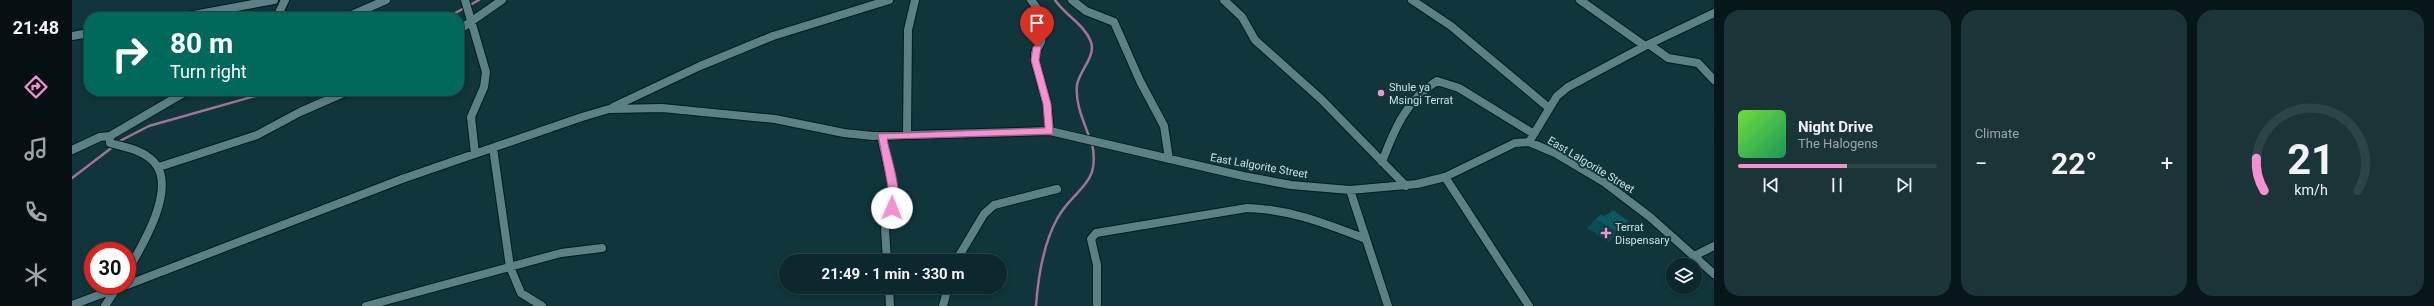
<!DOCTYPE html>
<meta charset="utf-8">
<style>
body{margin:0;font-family:Roboto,sans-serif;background:#1a3438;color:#f1f3f6;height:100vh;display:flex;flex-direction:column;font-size:15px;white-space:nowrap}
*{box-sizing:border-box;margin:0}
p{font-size:13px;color:#9aa6a9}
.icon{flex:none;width:22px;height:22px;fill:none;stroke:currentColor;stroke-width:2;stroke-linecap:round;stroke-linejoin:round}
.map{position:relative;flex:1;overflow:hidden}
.side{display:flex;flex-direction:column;gap:10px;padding:10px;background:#071618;width:720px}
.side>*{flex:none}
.banner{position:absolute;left:12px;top:12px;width:380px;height:84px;border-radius:16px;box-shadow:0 2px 6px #0003,0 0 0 1px #2c4448;background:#00695c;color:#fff;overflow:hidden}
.buttons{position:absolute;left:1594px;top:258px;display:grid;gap:8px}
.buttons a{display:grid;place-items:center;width:36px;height:36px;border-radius:50%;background:#0c282c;box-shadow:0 2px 6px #0003,0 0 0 1px #2c4448;font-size:20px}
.speed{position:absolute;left:12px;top:242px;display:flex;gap:8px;font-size:20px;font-weight:700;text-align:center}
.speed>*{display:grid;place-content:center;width:52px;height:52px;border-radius:50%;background:#0c282c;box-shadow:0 2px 6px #0003,0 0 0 1px #2c4448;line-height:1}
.speed .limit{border:6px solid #d22;background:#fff;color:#111}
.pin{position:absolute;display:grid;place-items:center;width:34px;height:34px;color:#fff;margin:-41px -17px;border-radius:50% 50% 50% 0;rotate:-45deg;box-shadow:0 0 4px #0007}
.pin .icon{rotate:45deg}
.me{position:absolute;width:44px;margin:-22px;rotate:1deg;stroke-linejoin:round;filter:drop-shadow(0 0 3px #0008)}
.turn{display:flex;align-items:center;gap:14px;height:84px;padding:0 20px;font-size:18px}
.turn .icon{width:52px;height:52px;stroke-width:2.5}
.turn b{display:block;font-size:28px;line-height:34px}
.big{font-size:30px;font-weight:700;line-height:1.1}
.side .card{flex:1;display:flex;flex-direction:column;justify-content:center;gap:6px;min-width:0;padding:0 14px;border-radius:16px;background:#1a3438}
.side .dial{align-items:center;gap:0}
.dial svg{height:104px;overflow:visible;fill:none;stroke:#2c4448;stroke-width:7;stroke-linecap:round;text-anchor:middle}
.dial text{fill:#f1f3f6;stroke:none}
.song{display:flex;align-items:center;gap:12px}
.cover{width:48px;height:48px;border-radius:6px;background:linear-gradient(135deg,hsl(100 70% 55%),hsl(150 70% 35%))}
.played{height:4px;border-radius:2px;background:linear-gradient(90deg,#f690d0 55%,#2c4448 55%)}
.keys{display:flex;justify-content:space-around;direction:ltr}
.heat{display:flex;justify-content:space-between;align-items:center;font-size:22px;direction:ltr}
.side .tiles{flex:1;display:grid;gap:10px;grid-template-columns:repeat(3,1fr)}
.trip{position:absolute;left:707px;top:254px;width:228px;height:40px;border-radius:20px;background:#0c282c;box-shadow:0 2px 6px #0003,0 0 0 1px #2c4448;font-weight:700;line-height:40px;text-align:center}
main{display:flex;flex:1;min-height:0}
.tabs{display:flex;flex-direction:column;width:72px;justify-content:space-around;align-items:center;background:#051012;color:#9aa6a9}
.tabs .icon{width:28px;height:28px}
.tabs .selected{color:#f690d0}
.tabs b{font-size:18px;color:#f1f3f6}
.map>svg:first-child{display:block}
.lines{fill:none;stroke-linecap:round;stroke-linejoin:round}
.stream{stroke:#a07495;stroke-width:2.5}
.minor-casing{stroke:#011b1f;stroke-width:10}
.minor{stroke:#5b8085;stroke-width:8}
.wall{fill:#0c4c53}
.shaded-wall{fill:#0a3e44}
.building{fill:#0e5861;stroke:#0a3e44}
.route{fill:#f690d0;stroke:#a05e87}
.poi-dot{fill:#f690d0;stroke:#10353a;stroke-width:1.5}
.labels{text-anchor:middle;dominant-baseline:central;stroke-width:4;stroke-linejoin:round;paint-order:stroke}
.poi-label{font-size:11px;fill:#cde0e3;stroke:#10353a;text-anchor:start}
.street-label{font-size:11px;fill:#cde0e3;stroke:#10353a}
</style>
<main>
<nav class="tabs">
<b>21:48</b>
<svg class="icon selected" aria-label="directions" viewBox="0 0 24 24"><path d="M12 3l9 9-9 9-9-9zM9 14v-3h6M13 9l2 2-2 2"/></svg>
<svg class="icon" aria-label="music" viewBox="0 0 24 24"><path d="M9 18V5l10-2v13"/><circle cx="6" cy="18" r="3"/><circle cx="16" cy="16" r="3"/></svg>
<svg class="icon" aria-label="phone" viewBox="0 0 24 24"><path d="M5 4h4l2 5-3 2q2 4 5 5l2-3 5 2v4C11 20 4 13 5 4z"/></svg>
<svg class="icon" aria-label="climate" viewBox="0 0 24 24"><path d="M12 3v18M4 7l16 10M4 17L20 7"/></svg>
</nav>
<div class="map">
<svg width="1642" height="306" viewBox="0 0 1642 306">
<rect width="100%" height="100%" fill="#10353a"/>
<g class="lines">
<!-- stream -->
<path class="stream" d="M983,0C993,15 1013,25 1019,42C1024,57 1007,71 1005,85C1003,104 1012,122 1018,139
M376,17L407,0
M46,142L77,126L201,91
M0,178L42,146
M964,306C966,277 971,245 985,219C1002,187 1029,187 1020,143"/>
<!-- minor casing -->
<g class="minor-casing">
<path id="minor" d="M393,0L414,72L412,87L399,117L403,154
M959,0L967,11L971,31L969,42L963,53V61L975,104L978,131
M1000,0L1014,11L1042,22L1068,81L1092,126L1097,159
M1152,0L1170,17L1183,40L1249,99L1334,186
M1340,0L1379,26L1477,108
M111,17L202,0
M205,17L213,0
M275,17L314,0
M387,30L430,0
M0,36L17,33
M1578,45L1596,58L1626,63L1642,80
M1573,46L1642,13
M541,107L628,66L701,36L817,0
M835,135L836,30L843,0
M809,136L822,193L820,208L813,228L815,261
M1457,142L1485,96L1496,87L1573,46L1508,0
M421,148L438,267L449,293L470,306
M0,150L28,137L38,136
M1310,162C1322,130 1335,99 1365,81L1387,88L1462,134
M87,167L185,135L228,112L276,91
M1373,177L1457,306
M1278,190L1316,306
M1622,256L1642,246
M884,261L912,214L922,205L985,189
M55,272C69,248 106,188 82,162C71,150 53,147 38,143V136L115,91
M55,285L330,179L510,117L537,109L590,108L703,119L772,133L801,136L978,131L1171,176L1219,185L1278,190L1345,184L1373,177L1443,143L1457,142L1483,153L1532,182L1578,217L1642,274
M817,287L818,306
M1025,304V265L1019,239L1024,233L1175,208C1218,209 1255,224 1294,239
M0,305L54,285
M33,306L45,287
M294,306L489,253L530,248
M871,306L876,287"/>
</g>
<!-- minor -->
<use href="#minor" class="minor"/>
</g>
<!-- wall -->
<path class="wall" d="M1532,216L1557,221L1550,228L1551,229L1543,237L1537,242L1515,228L1523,219Z"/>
<!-- shaded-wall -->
<path class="shaded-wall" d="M1557,221L1549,229L1548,227Z
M1551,229L1543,237L1537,242L1545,233Z"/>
<!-- building -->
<path class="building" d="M1541,210L1557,221L1548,227L1551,229L1545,233L1523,219L1529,214L1532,216Z"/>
<!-- route -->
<path class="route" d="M965,45L969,47L967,60L979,104L981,134L815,139C818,156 832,194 824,210H817V192L806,134L973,128L971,104L959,60L961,47Z"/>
<!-- markers -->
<g class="poi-dot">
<circle cx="1309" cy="93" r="4"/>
<path d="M1532 227h4v4h4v4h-4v4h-4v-4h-4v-4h4z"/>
</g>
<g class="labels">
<!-- poi labels -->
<g class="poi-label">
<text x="1317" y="87">Shule ya<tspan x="1317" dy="13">Msingi Terrat</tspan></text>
<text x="1543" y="227">Terrat<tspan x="1543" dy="13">Dispensary</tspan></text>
</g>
<!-- street labels -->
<g class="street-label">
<text transform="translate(1519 165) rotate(31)">East Lalgorite Street</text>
<text transform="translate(1187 166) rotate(10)">East Lalgorite Street</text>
</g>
</g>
</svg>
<div class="buttons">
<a><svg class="icon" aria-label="layers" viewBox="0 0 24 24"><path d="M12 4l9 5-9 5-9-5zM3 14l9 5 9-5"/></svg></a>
</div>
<div class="speed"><div class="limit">30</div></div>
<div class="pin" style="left:965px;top:47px;background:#d93025"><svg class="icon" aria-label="arrive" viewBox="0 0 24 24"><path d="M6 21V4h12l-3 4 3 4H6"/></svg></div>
<svg class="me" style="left:820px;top:208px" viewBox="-20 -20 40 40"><circle r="19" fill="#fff"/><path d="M0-13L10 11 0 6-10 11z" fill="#f690d0"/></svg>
<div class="trip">21:49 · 1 min · 330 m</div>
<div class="banner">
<div class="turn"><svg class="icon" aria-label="right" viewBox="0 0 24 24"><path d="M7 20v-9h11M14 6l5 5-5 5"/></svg><div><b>80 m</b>Turn right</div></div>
</div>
</div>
<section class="side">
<div class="tiles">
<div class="card">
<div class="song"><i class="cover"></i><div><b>Night Drive</b><p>The Halogens</p></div></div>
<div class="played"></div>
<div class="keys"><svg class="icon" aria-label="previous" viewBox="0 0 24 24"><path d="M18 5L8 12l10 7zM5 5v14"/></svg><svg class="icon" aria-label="pause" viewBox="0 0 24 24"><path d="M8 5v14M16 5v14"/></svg><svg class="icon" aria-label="next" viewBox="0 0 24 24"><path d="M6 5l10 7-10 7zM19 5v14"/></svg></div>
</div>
<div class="card"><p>Climate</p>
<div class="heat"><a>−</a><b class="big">22°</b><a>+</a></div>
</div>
<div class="card dial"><svg viewBox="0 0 100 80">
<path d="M14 69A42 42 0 1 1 86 69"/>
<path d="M14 69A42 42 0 0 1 8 44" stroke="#f690d0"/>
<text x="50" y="56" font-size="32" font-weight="700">21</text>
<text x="50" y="72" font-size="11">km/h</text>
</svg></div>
</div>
</section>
</main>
